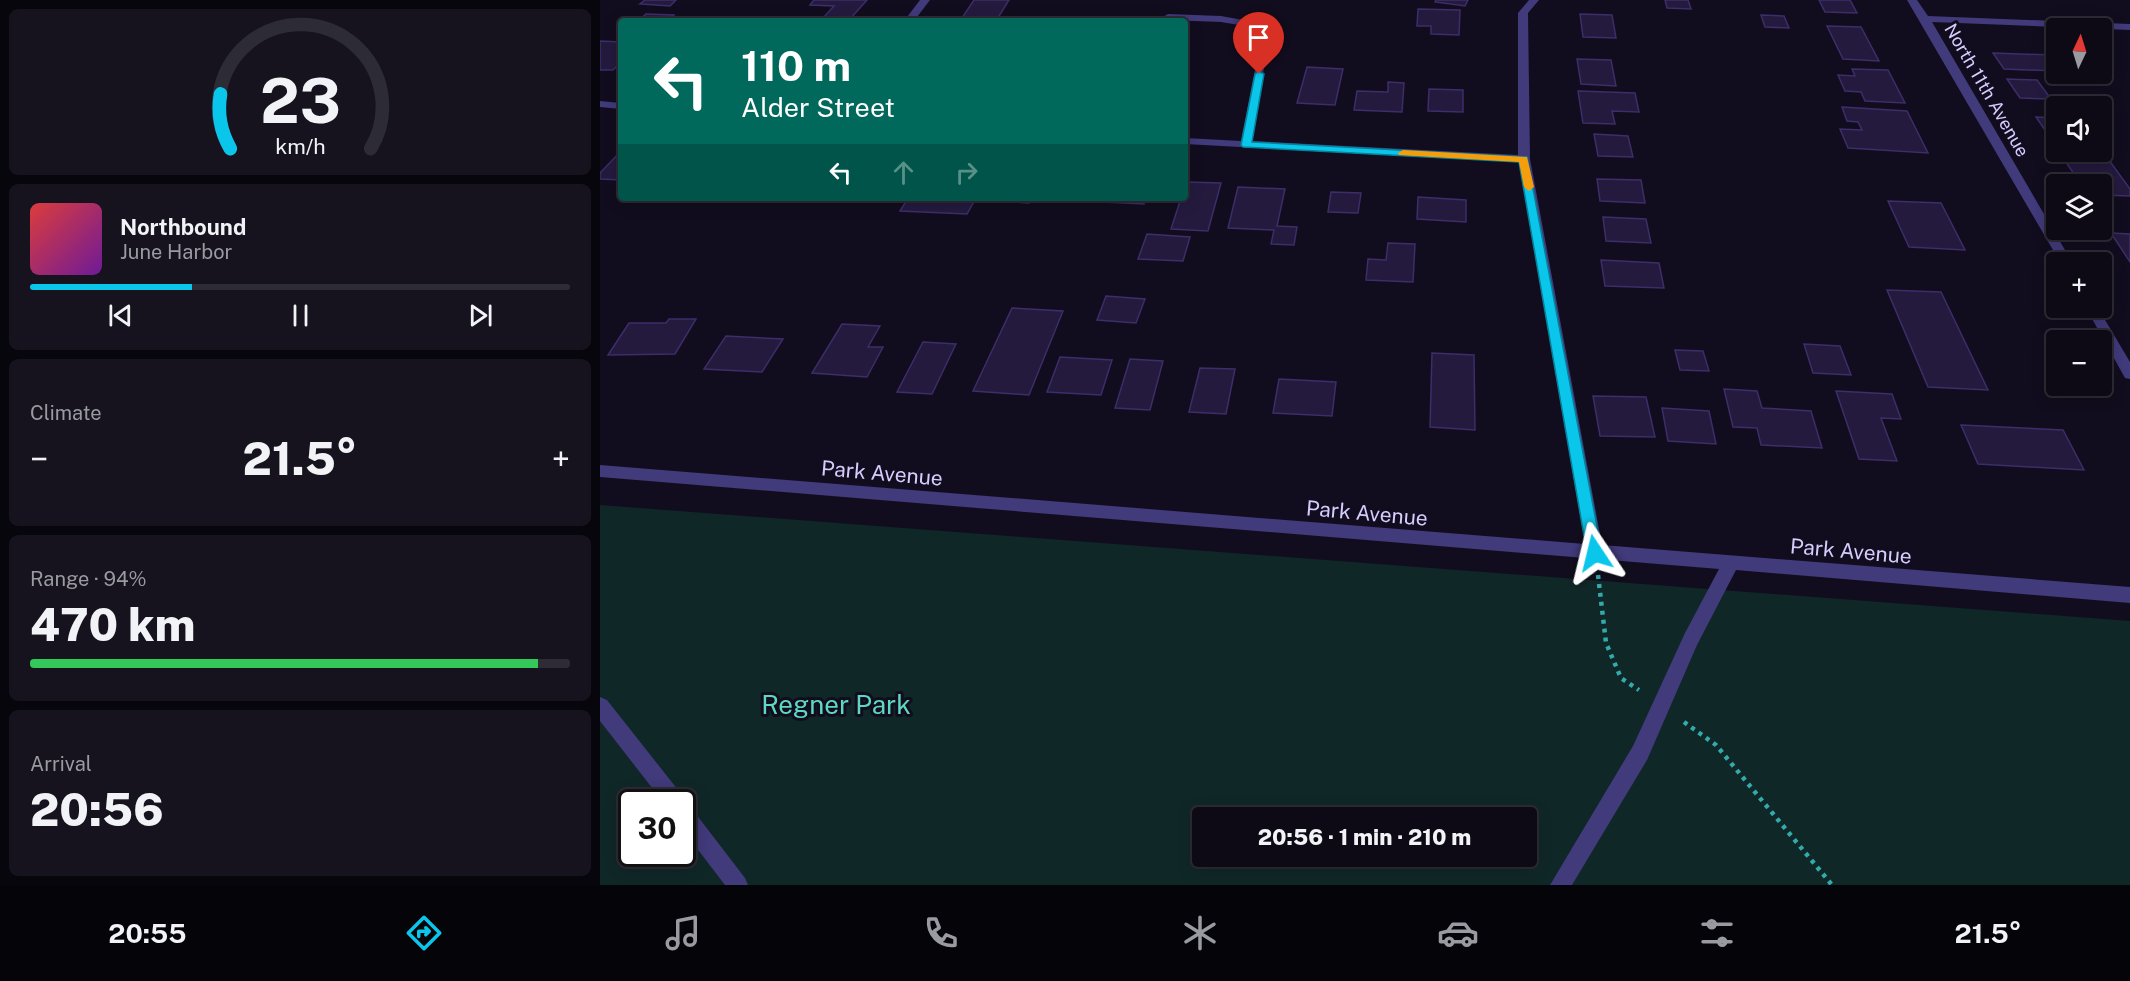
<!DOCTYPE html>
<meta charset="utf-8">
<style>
body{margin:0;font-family:"Public Sans",sans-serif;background:#16131f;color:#f1f3f6;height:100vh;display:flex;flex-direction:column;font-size:22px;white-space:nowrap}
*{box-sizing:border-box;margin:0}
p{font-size:20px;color:#9a9aa1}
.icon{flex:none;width:33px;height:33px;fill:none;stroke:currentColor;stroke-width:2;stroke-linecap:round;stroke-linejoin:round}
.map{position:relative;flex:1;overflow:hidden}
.panel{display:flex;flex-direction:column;gap:9px;padding:9px;background:#07060c;width:600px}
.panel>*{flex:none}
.guide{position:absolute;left:18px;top:18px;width:570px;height:183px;border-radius:6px;box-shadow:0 3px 15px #0003,0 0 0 2px #2d2b35;background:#00695c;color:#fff;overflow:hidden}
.needle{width:39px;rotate:4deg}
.tools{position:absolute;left:1446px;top:18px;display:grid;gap:12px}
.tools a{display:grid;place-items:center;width:66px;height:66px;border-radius:6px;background:#0d0a16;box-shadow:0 3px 15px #0003,0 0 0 2px #2d2b35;font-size:30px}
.speed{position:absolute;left:18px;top:789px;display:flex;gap:12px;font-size:30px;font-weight:700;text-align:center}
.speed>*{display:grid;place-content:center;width:78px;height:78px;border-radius:50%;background:#0d0a16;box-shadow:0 3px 15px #0003,0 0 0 2px #2d2b35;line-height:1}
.speed .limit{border:3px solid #111;border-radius:9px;background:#fff;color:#111}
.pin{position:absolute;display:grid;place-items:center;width:51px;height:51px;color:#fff;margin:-62px -26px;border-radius:50% 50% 50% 0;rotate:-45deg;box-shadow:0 0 6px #0007}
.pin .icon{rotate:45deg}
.me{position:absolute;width:66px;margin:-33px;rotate:350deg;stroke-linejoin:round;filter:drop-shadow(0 0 4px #0008)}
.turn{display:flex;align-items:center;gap:21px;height:126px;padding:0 24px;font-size:27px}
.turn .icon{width:78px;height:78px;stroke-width:2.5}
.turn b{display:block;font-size:42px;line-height:51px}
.lanes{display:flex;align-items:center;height:57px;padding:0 24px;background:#0003;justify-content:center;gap:30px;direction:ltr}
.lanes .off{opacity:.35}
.big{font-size:45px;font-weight:800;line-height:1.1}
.panel .widget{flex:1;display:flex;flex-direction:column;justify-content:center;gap:9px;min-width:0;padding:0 21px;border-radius:9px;background:#16131f}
.panel .dial{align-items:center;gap:0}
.dial svg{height:156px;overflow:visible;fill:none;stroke:#2d2b35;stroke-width:7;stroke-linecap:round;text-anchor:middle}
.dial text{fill:#f1f3f6;stroke:none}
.song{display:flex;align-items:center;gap:18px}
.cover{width:72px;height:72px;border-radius:9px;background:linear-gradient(135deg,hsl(0 70% 55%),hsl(280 70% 35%))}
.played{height:6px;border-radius:3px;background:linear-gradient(90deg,#0ac6eb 30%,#2d2b35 30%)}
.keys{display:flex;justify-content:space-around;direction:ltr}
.heat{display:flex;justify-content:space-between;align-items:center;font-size:33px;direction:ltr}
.charge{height:9px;border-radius:4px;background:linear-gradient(90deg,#34c759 94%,#2d2b35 0)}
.trip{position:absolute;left:592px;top:807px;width:345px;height:60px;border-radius:6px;background:#0d0a16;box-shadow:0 3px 15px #0003,0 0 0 2px #2d2b35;font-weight:800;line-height:60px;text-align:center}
.dock{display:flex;height:96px;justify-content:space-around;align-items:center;background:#050409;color:#9a9aa1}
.dock .icon{width:42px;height:42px}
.dock .selected{color:#0ac6eb}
.dock b{font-size:27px;color:#f1f3f6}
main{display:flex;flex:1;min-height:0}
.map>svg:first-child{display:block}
.green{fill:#102728;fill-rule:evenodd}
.building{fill:#241a3e;stroke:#3d2d69;stroke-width:1.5}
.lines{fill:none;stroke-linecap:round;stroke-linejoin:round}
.path{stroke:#33aaab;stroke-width:4.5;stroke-dasharray:4 5;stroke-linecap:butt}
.minor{fill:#413a7b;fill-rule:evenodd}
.route{fill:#0ac6eb;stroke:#068199;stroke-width:1.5}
.slow{fill:#f59e0b}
.labels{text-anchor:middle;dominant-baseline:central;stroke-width:6;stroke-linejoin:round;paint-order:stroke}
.far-street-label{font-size:18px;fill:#d5cdfd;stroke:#110d1e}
.street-label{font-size:21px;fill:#d5cdfd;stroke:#110d1e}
.near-park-label{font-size:26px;fill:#5dd9c2;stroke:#110d1e}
</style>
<main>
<section class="panel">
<div class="widget dial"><svg viewBox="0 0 100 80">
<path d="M14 69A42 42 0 1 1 86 69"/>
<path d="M14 69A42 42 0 0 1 9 41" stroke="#0ac6eb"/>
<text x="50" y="56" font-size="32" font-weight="700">23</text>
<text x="50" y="72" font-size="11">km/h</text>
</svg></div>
<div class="widget">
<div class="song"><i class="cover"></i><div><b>Northbound</b><p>June Harbor</p></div></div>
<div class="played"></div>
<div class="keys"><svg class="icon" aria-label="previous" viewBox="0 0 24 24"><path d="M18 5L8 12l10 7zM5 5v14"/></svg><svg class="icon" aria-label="pause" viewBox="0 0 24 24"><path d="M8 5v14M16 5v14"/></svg><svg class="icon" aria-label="next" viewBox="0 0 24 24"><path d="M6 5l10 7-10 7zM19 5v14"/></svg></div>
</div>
<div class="widget"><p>Climate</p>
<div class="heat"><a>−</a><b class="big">21.5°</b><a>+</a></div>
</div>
<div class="widget"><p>Range · 94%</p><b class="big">470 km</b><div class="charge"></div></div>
<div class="widget"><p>Arrival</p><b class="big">20:56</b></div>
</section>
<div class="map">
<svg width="1530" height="885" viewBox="0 0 1530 885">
<rect width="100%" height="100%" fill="#110d1e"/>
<!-- green -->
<path class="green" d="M0,505L1530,621V885H0ZM32,802H82V854H32ZM603,818H927V856H603Z"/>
<!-- building -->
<path class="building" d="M45,0H76L70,6L40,4Z
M214,0H267L250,19L223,18L234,6L210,5Z
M374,0H409L396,21H360Z
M836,0H868L865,6L835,2Z
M1065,0H1088L1091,9L1067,8Z
M1219,0H1250L1257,13L1225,12Z
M818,9L860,10L859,35L831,34V26H817Z
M46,14L74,15L68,21H38Z
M980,14L1012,15L1016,38L983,37Z
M1161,15L1184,16L1189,28L1165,27Z
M1227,26L1261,27L1279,61L1243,59Z
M0,41L21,42V62L13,70H0Z
M1393,53L1452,55L1456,60V71L1404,69Z
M977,59L1011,60L1016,86L981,84Z
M707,67L743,69L735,105L697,103Z
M1252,69L1288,70L1305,103L1265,101L1261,92L1245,91L1238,75L1255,76Z
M1407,79L1437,80L1451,99L1420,98Z
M788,82L804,83L802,112L754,110L757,91L788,92Z
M829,89L863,90V112L828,111Z
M978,91L1035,93L1039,112L1012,111L1015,124L983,123Z
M1466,98L1500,99L1512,116L1502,115V106H1473Z
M1242,107L1307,111L1328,153L1248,148L1240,129L1262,130L1258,122L1247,121Z
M1436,117L1456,118V146Z
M994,134L1028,136L1033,157L998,156Z
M21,151V180L0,179V173Z
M1463,158L1509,160L1530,189V196L1502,195V184H1481Z
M997,179L1041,180L1045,203L1000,201Z
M586,182L621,183L608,231L571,229L581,198H585Z
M638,187L685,189L677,226L697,227L694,245L671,244L674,230L628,228Z
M731,192L761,193L758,213L728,212Z
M818,197L866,200V222L817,219Z
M308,198H376L367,214L300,211Z
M397,198H431L429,203L395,201Z
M485,198H546L544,204L483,201Z
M1288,201L1341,203L1365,250L1309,247Z
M1003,217L1046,219L1051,243L1006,241Z
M1511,233L1530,234V262Z
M547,234L590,237L583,261L538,259Z
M788,243L815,244L813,282L766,280L768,259L786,260Z
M1001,260L1059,263L1064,288L1005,286Z
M1287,290L1341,292L1388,390L1328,387Z
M506,296L545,299L536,323L497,320Z
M412,308L463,311L429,395L373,391Z
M69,319H96L75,354L8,355L29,323H66Z
M242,324L280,326L268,347H283L267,377L212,373Z
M126,336L183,339L162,372L104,369Z
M323,342L356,344L332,394L297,392Z
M1204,344L1240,346L1251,375L1213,373Z
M1075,350L1103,351L1109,371L1080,370Z
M832,353L874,355L875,430L830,427Z
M460,357L512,360L501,395L447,392Z
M530,359L563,361L550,410L515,408Z
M600,368L635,369L626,414L589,412Z
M679,379L736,382L732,416L673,413Z
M1124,389L1157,391L1162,408L1211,411L1222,448L1161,445L1157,428L1133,427Z
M1236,391L1292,394L1301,419L1281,418L1297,461L1259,459Z
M993,396L1046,397L1055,437L1000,436Z
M1062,408L1109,411L1116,444L1068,441Z
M1361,425L1463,430L1484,470L1378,464Z"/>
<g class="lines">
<!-- path -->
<path class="path" d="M998,575L1006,643L1021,678L1039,690
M1084,722L1116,745L1232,885"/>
<!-- minor -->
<path class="minor" d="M320,0H330L314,21H304Z
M929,0H939L928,13L930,159L1002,545L1530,587V603L1136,570L1097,645L1047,760L972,885H950L1033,746L1085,633L1119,569L0,477V465L985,544L919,162L585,144V138L641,141L663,29L621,22L568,20L563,17L568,14L621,16L671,25L652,141L918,155V13Z
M1307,0H1317L1328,16L1530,24V30L1332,22L1472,262H1460Z
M0,101L21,103V109L0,107Z
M1486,308H1498L1530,362V379L1525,378Z
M0,697L7,700L82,795L84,803L89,805L145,878L148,885H125L82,829V802H63L0,721Z"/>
</g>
<!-- route -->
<path class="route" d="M659,71L664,74L652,142L927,157L1002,553L1000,557L995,559L989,557L987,553L919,162L643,147L641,145L655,74Z"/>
<!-- slow -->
<path class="slow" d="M803,150L927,157L934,187L929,191L924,187L919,162L799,155L798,153Z"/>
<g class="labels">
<!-- far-street labels -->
<g class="far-street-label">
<text transform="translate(1387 90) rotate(60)">North 11th Avenue</text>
</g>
<!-- street labels -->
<g class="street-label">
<text transform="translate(282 473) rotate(5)">Park Avenue</text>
<text transform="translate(767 513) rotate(5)">Park Avenue</text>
<text transform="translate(1251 551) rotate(5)">Park Avenue</text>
</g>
<!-- near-park labels -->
<g class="near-park-label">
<text x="236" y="704">Regner Park</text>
</g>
</g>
</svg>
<div class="tools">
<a><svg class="needle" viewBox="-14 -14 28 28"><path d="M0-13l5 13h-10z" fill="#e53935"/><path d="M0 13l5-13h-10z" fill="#9a9aa1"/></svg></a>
<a><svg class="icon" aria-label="sound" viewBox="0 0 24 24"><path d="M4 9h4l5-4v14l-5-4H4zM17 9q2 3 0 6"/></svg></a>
<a><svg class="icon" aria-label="layers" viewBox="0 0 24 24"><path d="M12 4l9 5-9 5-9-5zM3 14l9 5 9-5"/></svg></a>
<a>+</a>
<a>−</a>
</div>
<div class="speed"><div class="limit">30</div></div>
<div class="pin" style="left:659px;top:74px;background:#d93025"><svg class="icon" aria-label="arrive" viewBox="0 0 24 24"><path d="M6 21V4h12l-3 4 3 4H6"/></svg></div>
<svg class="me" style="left:995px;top:553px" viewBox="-20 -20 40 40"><path d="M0-17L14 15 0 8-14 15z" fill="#0ac6eb" stroke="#fff" stroke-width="4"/></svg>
<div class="trip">20:56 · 1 min · 210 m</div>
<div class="guide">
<div class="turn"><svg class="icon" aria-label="left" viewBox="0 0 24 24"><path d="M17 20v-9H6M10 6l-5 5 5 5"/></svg><div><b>110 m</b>Alder Street</div></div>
<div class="lanes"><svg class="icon" aria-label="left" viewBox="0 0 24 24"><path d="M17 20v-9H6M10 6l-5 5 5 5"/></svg><svg class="icon off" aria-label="ahead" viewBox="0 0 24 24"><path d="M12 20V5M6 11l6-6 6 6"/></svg><svg class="icon off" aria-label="right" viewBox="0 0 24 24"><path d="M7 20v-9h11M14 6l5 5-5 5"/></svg></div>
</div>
</div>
</main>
<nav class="dock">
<b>20:55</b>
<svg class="icon selected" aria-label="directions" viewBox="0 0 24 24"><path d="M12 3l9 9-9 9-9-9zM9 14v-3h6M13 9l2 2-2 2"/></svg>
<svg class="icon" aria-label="music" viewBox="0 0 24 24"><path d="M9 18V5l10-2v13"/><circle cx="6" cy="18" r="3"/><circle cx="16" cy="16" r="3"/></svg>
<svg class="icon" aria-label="phone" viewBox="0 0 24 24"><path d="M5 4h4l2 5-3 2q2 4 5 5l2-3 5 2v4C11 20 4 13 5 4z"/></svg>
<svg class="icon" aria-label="climate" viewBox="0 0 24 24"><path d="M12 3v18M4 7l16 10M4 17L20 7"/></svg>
<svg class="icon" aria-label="car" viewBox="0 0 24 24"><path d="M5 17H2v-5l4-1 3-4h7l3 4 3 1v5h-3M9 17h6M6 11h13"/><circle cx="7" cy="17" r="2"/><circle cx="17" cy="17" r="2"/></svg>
<svg class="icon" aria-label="filters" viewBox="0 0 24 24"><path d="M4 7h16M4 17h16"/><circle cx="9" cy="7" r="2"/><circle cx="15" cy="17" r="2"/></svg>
<b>21.5°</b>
</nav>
